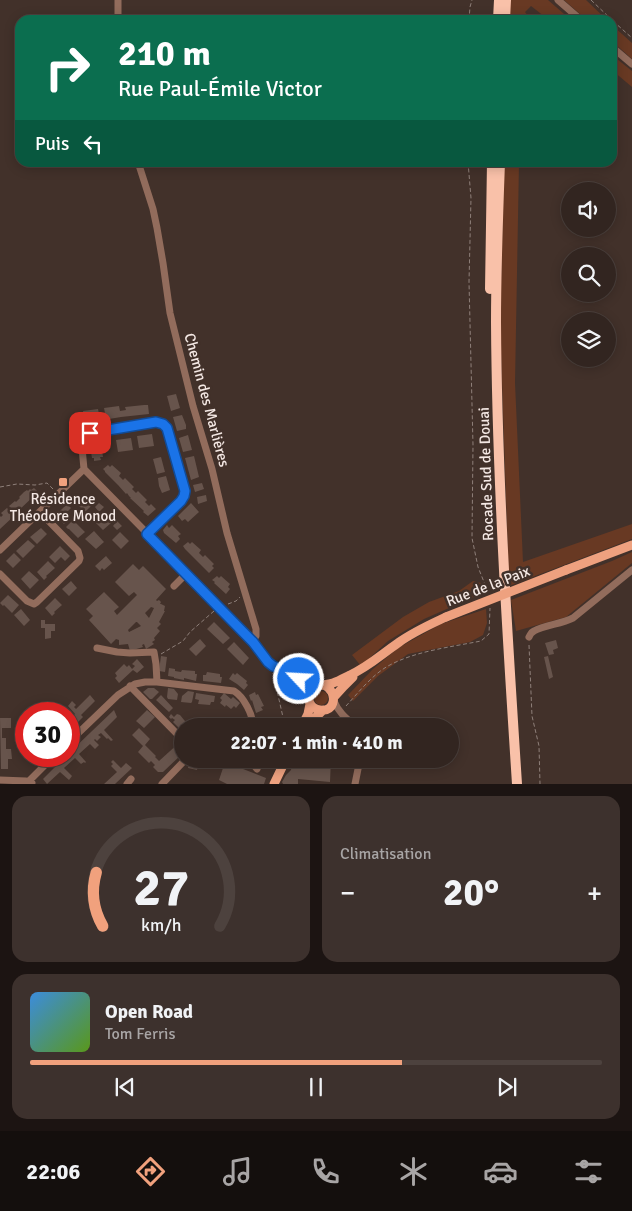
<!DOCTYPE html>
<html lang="fr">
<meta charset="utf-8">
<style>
body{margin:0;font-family:Signika,sans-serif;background:#3d312d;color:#f1f3f6;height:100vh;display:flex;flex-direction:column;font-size:19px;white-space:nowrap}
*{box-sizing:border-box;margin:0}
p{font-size:16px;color:#a8a5a5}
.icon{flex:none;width:28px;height:28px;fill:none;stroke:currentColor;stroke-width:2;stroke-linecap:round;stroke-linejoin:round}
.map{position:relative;height:784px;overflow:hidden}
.sheet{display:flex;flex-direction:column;gap:12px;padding:12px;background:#1c1412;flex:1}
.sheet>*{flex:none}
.top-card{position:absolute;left:15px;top:15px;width:602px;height:152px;border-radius:15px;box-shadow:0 2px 12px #0003,0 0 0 1px #4d423e;background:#0b6e4f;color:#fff;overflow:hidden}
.fabs{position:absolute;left:561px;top:182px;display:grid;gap:10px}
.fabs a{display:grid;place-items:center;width:55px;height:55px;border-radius:50%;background:#322520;box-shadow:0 2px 12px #0003,0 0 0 1px #4d423e;font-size:25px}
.speed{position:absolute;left:15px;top:702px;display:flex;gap:10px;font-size:25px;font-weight:700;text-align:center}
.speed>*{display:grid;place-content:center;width:65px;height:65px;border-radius:50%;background:#322520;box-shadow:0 2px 12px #0003,0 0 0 1px #4d423e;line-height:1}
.speed .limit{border:8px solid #d22;background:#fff;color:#111}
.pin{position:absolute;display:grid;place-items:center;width:42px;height:42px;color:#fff;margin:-21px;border-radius:10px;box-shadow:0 2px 8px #0006}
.me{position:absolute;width:55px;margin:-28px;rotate:295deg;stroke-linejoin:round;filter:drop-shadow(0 0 4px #0008)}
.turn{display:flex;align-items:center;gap:18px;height:105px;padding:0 20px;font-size:22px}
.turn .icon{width:65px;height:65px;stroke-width:2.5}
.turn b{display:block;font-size:35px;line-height:42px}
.then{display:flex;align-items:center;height:48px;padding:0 20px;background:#0003;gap:10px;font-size:19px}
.big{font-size:38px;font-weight:800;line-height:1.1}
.sheet .widget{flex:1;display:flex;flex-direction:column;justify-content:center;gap:8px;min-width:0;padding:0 18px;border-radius:15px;background:#3d312d}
.sheet .dial{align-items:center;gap:0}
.dial svg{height:130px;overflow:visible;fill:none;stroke:#4d423e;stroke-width:7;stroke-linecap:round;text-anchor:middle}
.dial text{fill:#f1f3f6;stroke:none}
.song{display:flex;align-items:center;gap:15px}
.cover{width:60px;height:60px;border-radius:8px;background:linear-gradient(135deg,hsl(210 70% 55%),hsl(90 70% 35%))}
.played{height:5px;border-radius:2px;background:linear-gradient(90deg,#f1a17d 65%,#4d423e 65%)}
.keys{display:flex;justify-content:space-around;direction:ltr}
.heat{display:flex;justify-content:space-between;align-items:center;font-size:28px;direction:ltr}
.sheet .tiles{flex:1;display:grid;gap:12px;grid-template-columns:1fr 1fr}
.widget:last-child{grid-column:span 2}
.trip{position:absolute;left:174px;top:718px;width:285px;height:50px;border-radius:25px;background:#322520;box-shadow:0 2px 12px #0003,0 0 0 1px #4d423e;font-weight:800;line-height:50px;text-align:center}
.tabs{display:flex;height:80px;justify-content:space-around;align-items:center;background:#140f0d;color:#a8a5a5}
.tabs .icon{width:35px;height:35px}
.tabs .on{color:#f1a17d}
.tabs b{font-size:22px;color:#f1f3f6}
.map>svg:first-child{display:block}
.green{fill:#683923}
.building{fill:#67544c;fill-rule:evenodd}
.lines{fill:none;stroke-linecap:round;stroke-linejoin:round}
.path{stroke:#8f807a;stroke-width:1;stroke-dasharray:4 2.5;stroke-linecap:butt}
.minor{stroke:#926c5c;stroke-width:7}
.major{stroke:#eea17f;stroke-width:9}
.highway{stroke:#f9c1a9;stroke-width:10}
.major-bridge{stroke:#eea17f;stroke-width:9}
.route-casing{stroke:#114b97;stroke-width:12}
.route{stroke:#1a73e8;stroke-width:9}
.poi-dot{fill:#f1a17d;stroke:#42312a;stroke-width:2}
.labels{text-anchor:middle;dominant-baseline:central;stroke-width:5;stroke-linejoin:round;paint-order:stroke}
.street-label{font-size:15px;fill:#f4e8e4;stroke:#42312a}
.poi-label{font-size:15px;fill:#f4e8e4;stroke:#42312a}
</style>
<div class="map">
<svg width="632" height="784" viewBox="0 0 632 784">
<rect width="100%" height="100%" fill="#42312a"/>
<!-- green -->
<path class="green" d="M508,0H548L571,20H549L531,6L525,12L531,20H508Z
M564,0H586L607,20H587Z
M612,25L632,43V59L613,42Z
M612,55L632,71V87L613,71Z
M504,163H519L515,383L523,562L632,524V539L509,586L500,323Z
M632,552V563L566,617L516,631L511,600L612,561Z
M473,581L481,583V594L424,619L388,641L361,666L352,655L403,617L429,602L459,591Z
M486,609L487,623L483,635L470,642L408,654L378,676L353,701L348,695L373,669L398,648L441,624Z
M314 698a7 7 0 1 1 14 0a7 7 0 1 1-14 0Z"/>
<!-- building -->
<path class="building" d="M176,394L180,408L171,411L167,396Z
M144,405H148L149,414L121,417L85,423L83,411L98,409L99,414L105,413L104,408L119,406L120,411L126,410L125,407Z
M182,415L186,425V429L177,431L173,417Z
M152,434L154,446L139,448L137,436Z
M188,435L192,450L183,452L179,438Z
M131,438L133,450L118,452L116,440Z
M98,442V445L101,444L103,457H100L101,460L94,461V458H92L90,446H92L91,443Z
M194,456L199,477L191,480L185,458Z
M161,457L165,472L157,474L153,459Z
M108,465L110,467L112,465L121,473L119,476L123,480L125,478L134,487L132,489L136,493L138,491L147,500L145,502L149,506L151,504L156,509L148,516L143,512L144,511L130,498H131L129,496L127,493L126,494L118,485L105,472V471L103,469Z
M166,476L170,490L162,493L159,486L158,478Z
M202,483L204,489L195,492L193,485Z
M34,488L38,492L16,513L9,506L15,501L16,502L20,498L19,497L24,492L27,490L28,491L30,489L31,490Z
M84,495L93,504L85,512L76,503Z
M206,495L207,501L198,504L197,497Z
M99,503L104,507L99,512L95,507Z
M191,503L199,512L188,522L185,519L182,521L178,516Z
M67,504L71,508L66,513L70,518L64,524L55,516Z
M7,508L14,516L0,529V516L1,517L3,515L1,513Z
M102,514L111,523L103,530L94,521Z
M73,520L85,532L78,538L69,529H68L66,527Z
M117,521L122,526L117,530L113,526Z
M167,525L169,528L172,525L181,534L178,536L180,539L176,543L164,533L163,530Z
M41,528L47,534L37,544L30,537Z
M94,531L104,542L96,549L85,539Z
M120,532L129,541L121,549L112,540Z
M28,540L35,546L23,558L16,551Z
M188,542L190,544L192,542L201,550L199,553L203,557L205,555L214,564L212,566L214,568L209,573L185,549L183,546Z
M60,546L70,556L65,561L61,557L55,563L49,557Z
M14,553L21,560L13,568L6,561Z
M106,556L112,563L104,570L102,568L100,571L95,566Z
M48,561L55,568L46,576L47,577L44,580L37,572Z
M133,564L139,570L143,566L166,589L156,600L157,601L159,600L161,602L160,604H161L165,606L164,611H165L159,622L161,624L157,628L160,631L154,638L155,640L152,642L154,644L146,649L144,644L142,645L143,647L130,651L128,644L119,645V640L116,639L111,644L89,620L93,616L86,609L104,592L119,607L114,611L117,615L137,595L134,592L129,596L115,582ZM151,607L154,608L149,618L145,613ZM136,622H137L141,626L129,632L128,630Z
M29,571L39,580L30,589L21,579Z
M217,576L219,578L221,576L230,584L228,587L230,589L226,594L214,583L215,582L212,580Z
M71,581L77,588L69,596L62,589Z
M8,595L19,605L12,613L4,605L3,606L0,603Z
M55,598L62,605L54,612L55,613L52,616L45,608Z
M21,609L30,620L24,626L14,615Z
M41,620H45V624H55V631H51V638L45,639V628H41Z
M214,622L230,638L223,644L207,629Z
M200,639L206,646L196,656L189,649Z
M556,640L558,648L553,650L554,654L549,655L545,643Z
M234,642L249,658L243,665L227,649Z
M161,656L167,657L165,672L159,671Z
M548,656L553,677L549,679L544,657Z
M137,659L144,667L137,673L133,670L119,683L115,678L117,676L115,673L124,664L127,667L129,665L132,669L135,666L132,664Z
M169,668L175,669V671L181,672L182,670L195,671V674H197L196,681L184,678V680L174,678V677L168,676Z
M207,672L220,674V677H222L221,683L203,681V675H206Z
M233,673L235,675L237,673L247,681L246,683L248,685L244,690L237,684L229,679Z
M148,688H154L159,692L152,699H150L143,692Z
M168,688L174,689L178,694L177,700L168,699L167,697Z
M188,691L194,692L192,702L191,703L181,702L182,696Z
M255,692L256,695L258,694L264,706L261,707L263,710L256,713L252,700L251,701L249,695Z
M196,693L215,696L214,702H211L210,705L198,704L199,700L195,699Z
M224,693L231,699L233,697L240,703L236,708L234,706L231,709L226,705L225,707L220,703L222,700L220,698Z
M90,695L95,701L81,715L83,717L69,731V720L75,714L68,706L72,701L76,705L74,707L76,709Z
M161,695L173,708L169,712L156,700Z
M114,710L117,717L104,730L113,740L111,741L108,738L107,739L101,733L98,735L101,737L97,741L95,739L94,740L99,745L95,749L90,744L79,754L86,762L85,763L84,762L81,764L75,758L64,768L72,776L69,780L60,772L47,784L43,779L66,756H69V753Z
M147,710L155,717L144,728L136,721Z
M171,714L174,717L177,714L180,715L189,726H182V731L173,722L175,720L172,718L171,719L169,717Z
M0,718H11V728H2V738H6V749H11L12,759H8V769H1Z
M139,728L150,739L145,745L156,756L155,757L159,761L180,742L182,745V754L163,772H158L153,767L155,765L151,761L149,763L138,752L143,746L132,735Z
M200,759L220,760L218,766H215L214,768L202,765V763L199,762L197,770L188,768L190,761L193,762V760L199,762Z
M298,759H331L330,782L298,779V784H283L282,782L286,775L291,770L292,763Z
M113,760L121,768L126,763L132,768L115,784H104L117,772L111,766L113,764L111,762Z
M225,762L266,778L264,784H227L219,780Z"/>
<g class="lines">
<!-- path -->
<path class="path" d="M591,0L612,20
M469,20L470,7L472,0
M613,21L632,38
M468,162L471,198L469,282L473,445L472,538L478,567L488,592
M0,487L17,484L35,485L47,483L53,489
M228,604L236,601L240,597
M529,645L532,716L539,746L540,784
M161,654L183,641L190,632L214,611
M273,673L285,726
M346,706C358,693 372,675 388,666C415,651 451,647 481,641L489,634L490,608"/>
<!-- minor -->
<path class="minor" d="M558,0L581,20
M118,20V0
M612,47L632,64
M138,162L153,209L157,228L163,263L170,313L193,406L212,469L227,533L256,629V636L253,641
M84,469L81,437L90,433L156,423C162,423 166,425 168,430L185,491L184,496L181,501L147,534
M0,550L84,469L253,641L268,662L273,666L288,672L307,683L316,686
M0,574L27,601L34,604L37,602L79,561L80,558L78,551L40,512
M174,586L186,574
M529,637C531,634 530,633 534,631C545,625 561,624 573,618L632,570
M97,648L117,652L130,653L154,652L156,664L157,682
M290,677L302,690L308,698
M130,686L182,739
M334,701C338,712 347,719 355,726
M69,742L118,695L135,684L145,682H157L234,691C244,697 253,715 253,726
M243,759L251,762L257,769
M0,780L26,781L32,783
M29,781L54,756
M127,784L131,779
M162,784L186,759
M355,784L360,759"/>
<!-- major -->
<path class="major" d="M566,570L632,545
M324,685C339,692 335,713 320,710C310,709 305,697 311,690C317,683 325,686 333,683C339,681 344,678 350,675C368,667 382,654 398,643C413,632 429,625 446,617
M334,697L344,686L353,677
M302,726L308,714L310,704
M307,726L323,710
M274,784L286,759"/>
<!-- highway -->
<path class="highway" d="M498,20L499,0
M505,20L506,0
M500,162C498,215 496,269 496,322C497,476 507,630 517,784
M490,289L492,162"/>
<!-- major-bridge -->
<path class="major-bridge" d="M446,617L566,570"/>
</g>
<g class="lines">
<!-- route casing -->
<g class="route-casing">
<path id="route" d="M90,433L156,422L163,424L167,428L185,491L184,496L181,501L147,534L253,642L268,662L273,666L288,672L299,679"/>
</g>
<!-- route -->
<use href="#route" class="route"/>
</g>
<!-- markers -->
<rect class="poi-dot" x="58" y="477" width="10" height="10" rx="2.5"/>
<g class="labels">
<!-- street labels -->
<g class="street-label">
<text transform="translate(207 400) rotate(75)">Chemin des Marlières</text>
<text transform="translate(486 474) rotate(-92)">Rocade Sud de Douai</text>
<text transform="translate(488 586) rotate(-21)">Rue de la Paix</text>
</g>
<!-- poi labels -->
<g class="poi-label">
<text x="63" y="499">Résidence<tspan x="63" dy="17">Théodore Monod</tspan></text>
</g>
</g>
</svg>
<div class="fabs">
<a><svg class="icon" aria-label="sound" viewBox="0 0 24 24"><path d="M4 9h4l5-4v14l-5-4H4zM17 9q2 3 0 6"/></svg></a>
<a><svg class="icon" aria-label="search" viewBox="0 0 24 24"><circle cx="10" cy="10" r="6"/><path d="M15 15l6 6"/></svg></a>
<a><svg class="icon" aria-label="layers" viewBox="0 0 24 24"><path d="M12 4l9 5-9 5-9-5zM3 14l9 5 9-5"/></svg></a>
</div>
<div class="speed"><div class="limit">30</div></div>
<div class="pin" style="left:90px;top:433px;background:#d93025"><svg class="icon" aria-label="arrive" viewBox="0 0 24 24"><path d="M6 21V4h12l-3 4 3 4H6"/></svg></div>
<svg class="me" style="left:299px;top:679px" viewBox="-20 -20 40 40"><circle r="17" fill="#1a73e8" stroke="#fff" stroke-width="3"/><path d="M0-11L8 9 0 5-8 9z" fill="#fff"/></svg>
<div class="trip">22:07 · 1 min · 410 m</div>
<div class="top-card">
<div class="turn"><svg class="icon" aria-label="right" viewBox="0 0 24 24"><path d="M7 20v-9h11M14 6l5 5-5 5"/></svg><div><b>210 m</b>Rue Paul-Émile Victor</div></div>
<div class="then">Puis<svg class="icon" aria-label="left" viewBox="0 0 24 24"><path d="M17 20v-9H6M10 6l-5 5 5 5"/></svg></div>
</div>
</div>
<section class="sheet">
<div class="tiles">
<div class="widget dial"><svg viewBox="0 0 100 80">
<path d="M14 69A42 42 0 1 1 86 69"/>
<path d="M14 69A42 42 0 0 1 10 36" stroke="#f1a17d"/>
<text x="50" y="56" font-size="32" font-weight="700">27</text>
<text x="50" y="72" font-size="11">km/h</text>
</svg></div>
<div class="widget"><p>Climatisation</p>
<div class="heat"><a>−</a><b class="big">20°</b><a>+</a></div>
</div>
<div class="widget">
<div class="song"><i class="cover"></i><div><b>Open Road</b><p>Tom Ferris</p></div></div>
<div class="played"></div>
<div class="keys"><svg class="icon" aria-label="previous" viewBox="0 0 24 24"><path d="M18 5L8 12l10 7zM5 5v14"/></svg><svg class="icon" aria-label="pause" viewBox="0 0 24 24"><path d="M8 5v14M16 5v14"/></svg><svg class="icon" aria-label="next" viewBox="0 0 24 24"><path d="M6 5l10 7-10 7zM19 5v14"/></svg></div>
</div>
</div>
</section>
<nav class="tabs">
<b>22:06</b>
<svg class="icon on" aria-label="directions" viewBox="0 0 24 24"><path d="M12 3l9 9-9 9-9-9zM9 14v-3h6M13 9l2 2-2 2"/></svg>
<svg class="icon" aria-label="music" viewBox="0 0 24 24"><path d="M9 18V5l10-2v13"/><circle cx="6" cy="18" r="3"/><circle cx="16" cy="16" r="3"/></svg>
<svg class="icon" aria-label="phone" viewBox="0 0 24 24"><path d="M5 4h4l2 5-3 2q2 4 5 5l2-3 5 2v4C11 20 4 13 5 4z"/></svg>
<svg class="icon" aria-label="climate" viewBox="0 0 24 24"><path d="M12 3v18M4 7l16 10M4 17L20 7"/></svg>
<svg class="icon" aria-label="car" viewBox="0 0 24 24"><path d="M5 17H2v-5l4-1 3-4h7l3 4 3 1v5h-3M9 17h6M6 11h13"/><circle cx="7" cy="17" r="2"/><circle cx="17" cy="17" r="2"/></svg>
<svg class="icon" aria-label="filters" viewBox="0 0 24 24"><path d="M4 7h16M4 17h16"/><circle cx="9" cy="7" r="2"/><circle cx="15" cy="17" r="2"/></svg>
</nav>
